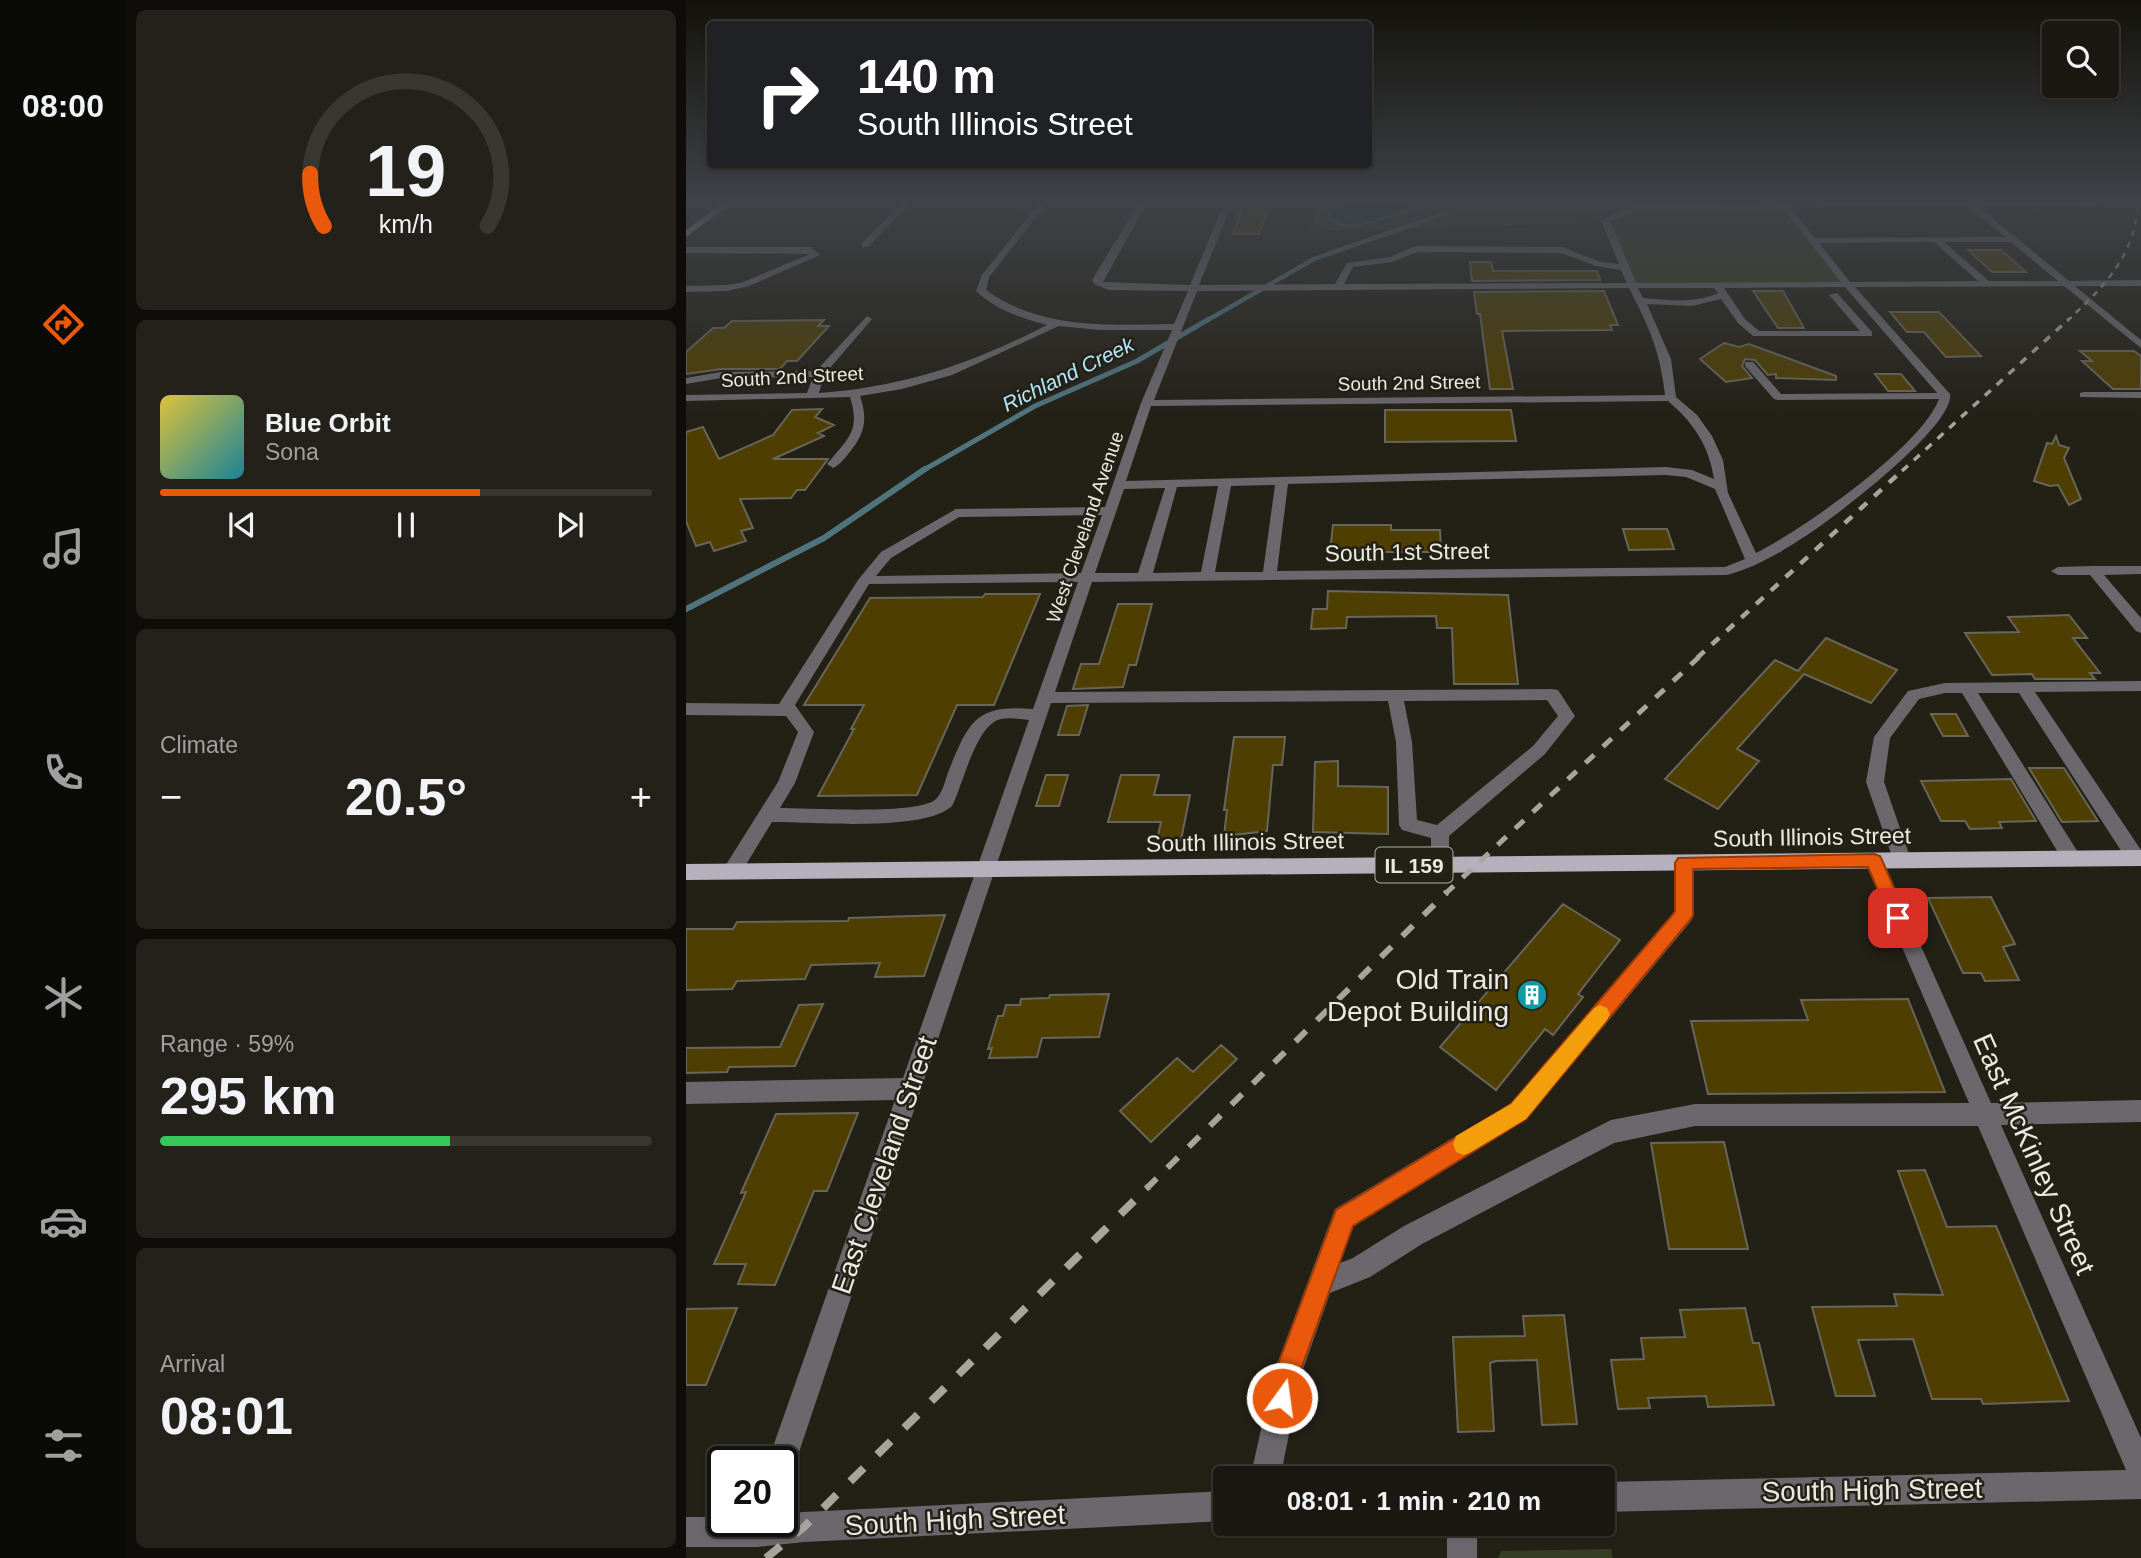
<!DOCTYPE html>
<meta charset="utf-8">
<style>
body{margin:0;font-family:Arial,sans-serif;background:#232119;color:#f1f3f6;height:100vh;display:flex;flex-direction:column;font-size:26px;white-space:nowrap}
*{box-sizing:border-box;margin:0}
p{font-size:23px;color:#9fa09f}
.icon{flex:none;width:38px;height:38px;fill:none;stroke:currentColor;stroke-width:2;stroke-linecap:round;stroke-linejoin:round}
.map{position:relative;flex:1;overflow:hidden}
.sheet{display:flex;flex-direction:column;gap:10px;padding:10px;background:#0e0d09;width:560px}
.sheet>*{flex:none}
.hud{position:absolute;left:21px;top:21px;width:665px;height:147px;border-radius:7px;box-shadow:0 2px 5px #0004,0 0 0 2px #383730;background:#202124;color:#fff;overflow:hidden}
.tools{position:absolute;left:1356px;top:21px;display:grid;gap:14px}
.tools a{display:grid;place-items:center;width:77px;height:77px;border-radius:7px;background:#1a1810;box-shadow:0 2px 5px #0004,0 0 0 2px #383730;font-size:35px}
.speed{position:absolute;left:21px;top:1446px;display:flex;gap:14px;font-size:35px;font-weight:700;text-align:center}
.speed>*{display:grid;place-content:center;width:91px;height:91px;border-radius:50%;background:#1a1810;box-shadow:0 2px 5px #0004,0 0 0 2px #383730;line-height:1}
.speed .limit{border:4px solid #111;border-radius:10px;background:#fff;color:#111}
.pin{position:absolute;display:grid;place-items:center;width:60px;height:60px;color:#fff;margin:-30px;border-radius:14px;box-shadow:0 4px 10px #0006}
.me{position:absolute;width:77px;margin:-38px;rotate:14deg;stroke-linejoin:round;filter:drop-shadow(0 0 5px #0008)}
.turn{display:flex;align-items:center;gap:24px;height:147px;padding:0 35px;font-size:32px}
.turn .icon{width:91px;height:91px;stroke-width:2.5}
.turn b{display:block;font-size:49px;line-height:60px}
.big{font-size:52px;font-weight:700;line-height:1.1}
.sheet .tile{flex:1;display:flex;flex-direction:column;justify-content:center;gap:10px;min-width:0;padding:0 24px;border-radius:10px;background:#232119}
.sheet .dial{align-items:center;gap:0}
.dial svg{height:182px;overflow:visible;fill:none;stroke:#383730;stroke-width:7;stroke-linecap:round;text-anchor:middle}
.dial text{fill:#f1f3f6;stroke:none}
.song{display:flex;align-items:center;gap:21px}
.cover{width:84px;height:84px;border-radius:10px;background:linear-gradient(135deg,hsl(50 70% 55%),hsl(190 70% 35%))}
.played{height:7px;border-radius:4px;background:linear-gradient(90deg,#ea580c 65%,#383730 65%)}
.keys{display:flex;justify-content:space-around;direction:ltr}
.heat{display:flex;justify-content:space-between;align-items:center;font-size:38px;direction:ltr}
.charge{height:10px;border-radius:5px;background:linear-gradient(90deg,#34c759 59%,#383730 0)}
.trip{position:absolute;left:527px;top:1466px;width:402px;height:70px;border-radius:7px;background:#1a1810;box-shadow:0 2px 5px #0004,0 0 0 2px #383730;font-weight:700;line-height:70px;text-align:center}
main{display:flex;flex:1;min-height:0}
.dock{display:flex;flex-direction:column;width:126px;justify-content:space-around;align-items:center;background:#0a0a06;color:#9fa09f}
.dock .icon{width:49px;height:49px}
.dock .selected{color:#ea580c}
.dock b{font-size:32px;color:#f1f3f6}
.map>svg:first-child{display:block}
.green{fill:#353e22}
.water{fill:#0d4253;stroke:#50747e;stroke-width:2}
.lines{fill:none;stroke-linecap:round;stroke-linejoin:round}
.stream-far2{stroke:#50747e;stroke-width:4.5}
.stream-far1{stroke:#50747e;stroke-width:5}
.stream{stroke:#50747e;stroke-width:6}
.building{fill:#4e3e02;stroke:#686559;stroke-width:2}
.minor{fill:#6a686d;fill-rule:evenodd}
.major{fill:#b5b0bb;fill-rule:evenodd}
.rail-far5{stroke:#a6a49c;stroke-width:2.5;stroke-dasharray:6 6;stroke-linecap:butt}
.rail-far4{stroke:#a6a49c;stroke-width:3.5;stroke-dasharray:8 8;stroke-linecap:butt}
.rail-far3{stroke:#a6a49c;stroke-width:4.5;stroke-dasharray:10 10;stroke-linecap:butt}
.rail-far2{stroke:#a6a49c;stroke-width:5;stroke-dasharray:12 12;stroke-linecap:butt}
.rail-far1{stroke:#a6a49c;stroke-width:6;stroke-dasharray:15 15;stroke-linecap:butt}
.rail{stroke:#a6a49c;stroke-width:8;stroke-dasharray:19 19;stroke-linecap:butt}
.route{fill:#ea580c;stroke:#983908;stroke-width:2}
.slow{fill:#f59e0b}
.labels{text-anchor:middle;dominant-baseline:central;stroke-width:5;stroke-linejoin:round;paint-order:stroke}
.far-street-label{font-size:19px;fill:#ebe9e2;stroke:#232016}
.far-water-label{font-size:21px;font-style:italic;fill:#b1e8fd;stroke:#232016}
.shield{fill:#232016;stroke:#afada5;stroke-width:2}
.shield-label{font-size:21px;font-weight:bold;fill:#ebe9e2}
.street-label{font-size:23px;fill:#ebe9e2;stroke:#232016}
.near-poi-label{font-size:28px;fill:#ebe9e2;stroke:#232016;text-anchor:end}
.near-street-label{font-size:28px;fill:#ebe9e2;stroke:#232016}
</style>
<main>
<nav class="dock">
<b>08:00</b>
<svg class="icon selected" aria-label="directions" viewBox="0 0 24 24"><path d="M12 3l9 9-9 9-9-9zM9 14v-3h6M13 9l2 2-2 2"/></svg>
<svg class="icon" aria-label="music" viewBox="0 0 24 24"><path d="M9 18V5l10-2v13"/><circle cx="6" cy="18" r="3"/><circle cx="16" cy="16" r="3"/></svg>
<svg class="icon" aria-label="phone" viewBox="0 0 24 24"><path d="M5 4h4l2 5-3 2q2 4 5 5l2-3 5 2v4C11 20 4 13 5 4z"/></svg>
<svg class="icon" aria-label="climate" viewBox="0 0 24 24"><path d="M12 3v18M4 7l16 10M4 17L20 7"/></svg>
<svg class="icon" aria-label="car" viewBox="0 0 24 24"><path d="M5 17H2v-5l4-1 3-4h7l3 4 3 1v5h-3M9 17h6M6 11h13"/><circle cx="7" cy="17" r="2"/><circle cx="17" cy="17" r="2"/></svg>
<svg class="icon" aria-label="filters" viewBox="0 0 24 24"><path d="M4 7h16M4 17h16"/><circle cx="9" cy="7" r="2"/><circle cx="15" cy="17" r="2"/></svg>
</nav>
<section class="sheet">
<div class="tile dial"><svg viewBox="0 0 100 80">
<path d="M14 69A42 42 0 1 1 86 69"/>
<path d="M14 69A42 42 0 0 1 8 46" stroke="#ea580c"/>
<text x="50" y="56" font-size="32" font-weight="700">19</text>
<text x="50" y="72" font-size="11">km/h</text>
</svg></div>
<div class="tile">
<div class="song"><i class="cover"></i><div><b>Blue Orbit</b><p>Sona</p></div></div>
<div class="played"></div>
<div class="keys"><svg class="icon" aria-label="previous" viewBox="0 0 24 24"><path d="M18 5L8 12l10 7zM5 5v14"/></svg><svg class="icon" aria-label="pause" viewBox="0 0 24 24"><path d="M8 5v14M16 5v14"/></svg><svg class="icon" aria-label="next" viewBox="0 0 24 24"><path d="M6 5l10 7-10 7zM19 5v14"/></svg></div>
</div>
<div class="tile"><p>Climate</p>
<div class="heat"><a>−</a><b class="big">20.5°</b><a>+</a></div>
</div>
<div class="tile"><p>Range · 59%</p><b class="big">295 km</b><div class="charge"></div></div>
<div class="tile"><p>Arrival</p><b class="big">08:01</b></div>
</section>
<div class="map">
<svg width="1455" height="1558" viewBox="0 0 1455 1558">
<rect width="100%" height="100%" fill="#232016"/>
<!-- green -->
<path class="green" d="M636,201H1103L1099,206L1161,282L946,285L918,223L622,232Z
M925,1549L927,1558H812L815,1551Z"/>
<!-- water -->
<path class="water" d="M656,201H744C720,209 662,239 643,218L645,211Z"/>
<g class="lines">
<!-- stream-far2 -->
<path class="stream-far2" d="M520,321L628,259L794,201"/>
<!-- stream-far1 -->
<path class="stream-far1" d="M236,471L349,406L451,361L523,319"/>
<!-- stream -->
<path class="stream" d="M0,609L138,538L239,469"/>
</g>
<!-- building -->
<path class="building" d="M558,202H585L573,234H547Z
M1282,250H1315L1340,272H1306Z
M784,262H805L807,271H911L914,280L786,281Z
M918,291L932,325H924L926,330L816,331L827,389H804L794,314H791L788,292Z
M1067,291H1097L1118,328H1092Z
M1204,312H1253L1295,356L1260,357L1238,332H1221Z
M138,320L132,326H143L111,361H101L94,369H35L0,374V352L27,328H38L46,321Z
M1038,343L1053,347L1063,344L1150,376V380L1090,378V374L1082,375L1069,360L1059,359L1056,366L1066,378L1040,382L1014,359Z
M1394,351H1448L1455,356V389H1427L1396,361H1406Z
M1189,374H1215L1229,391H1202Z
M136,409L129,417L148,425L132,433L138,436L87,459H142L119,490H111L105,498L54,499L67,528L55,531L60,541L28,551L24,542L10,546L0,521V432L17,427L33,459L87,435L106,410Z
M699,410H825L830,441L699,442Z
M1370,436L1373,445L1383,448L1378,458L1395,499L1383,505L1372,485L1364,486L1348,481L1361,443L1366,444Z
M647,525H705V530H754L755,552H644Z
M937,529H981L988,549L943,550Z
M642,591L822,595L832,684H768L766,628H751L750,616L661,617L660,628L625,629L627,609H641Z
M299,594H354L308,705H271L231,795L132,796L168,729H165L178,705H118L184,598L297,597Z
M432,604H466L450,665H443L437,687L387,689L395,664H413Z
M1383,615L1401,638H1387L1414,673H1404L1409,679H1349L1346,674L1306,675L1279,633L1333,632L1322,617Z
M1140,638L1211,670L1185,703L1118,674L1051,749L1073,761L1032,809L979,779L1089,660L1112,671Z
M402,705L393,735H372L381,706Z
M1245,714H1270L1282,736H1257Z
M548,737H599L596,765H587L581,831L538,836L541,810H538Z
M652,761V786L702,787V834L627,832L629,762Z
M1343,768H1378L1412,821L1376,822Z
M360,775H382L373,806H350Z
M435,775H473L468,795H504L495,840H471L475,822H422Z
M1325,779L1350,821L1313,822L1316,828L1284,829L1279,821H1255L1235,781Z
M1305,897L1329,944L1317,947L1333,980L1299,981L1295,973H1277L1242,898Z
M877,904L934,940L892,994L897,997L867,1035L859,1029L810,1090L754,1047Z
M259,915L238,976L189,977L194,963L125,965L119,979L51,981L46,989L0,990V929H47L51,922L162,921L163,918Z
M423,994L413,1037L356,1038L351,1057L303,1058L306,1048L302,1049L312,1016H317L320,1005H334L335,999L363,998L364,995Z
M1222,999L1259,1092L1022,1094L1005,1021L1122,1020L1115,1000Z
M137,1004L109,1066L43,1067L41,1072L0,1073V1048L94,1047L113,1005Z
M535,1045L551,1059L465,1142L434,1111L491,1058L507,1072Z
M172,1113L141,1191H128L89,1285L52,1284L60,1264H28L60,1192L55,1193L90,1114Z
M1038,1142L1062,1249H983L965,1143Z
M1239,1170L1261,1227L1310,1226L1383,1401L1297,1404L1295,1399H1246L1227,1339L1172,1340L1189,1396H1150L1126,1307L1211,1306L1208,1294L1257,1295L1212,1171Z
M51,1308L20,1385H0V1309Z
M1059,1308L1067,1343H1073L1088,1405L1022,1407L1020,1396L962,1398L964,1408L932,1409L925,1360L958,1359L955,1338L999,1337L994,1310Z
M878,1315L891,1424L856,1425L851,1360L810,1361L804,1363L808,1431L772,1432L767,1337L839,1336L837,1316Z"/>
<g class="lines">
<!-- minor -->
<path class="minor" d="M218,201H226L182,247H176V243Z
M355,201H363L303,277L300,290C356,330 423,325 488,324L502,291L423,290L408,284L406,280L454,201H462L417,282L504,285L539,201H547L513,285L649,284L661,263L704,257L730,246L876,247L915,262L933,264L915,220L946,205L958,204L1413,201L1416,203L1412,205L1292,206L1383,281L1455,280V286H1389L1455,340V348L1378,286L1169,287L1264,394C1269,426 1147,519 1118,537C1094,553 1068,568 1041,575L406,582L369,692L866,689L872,690L889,716L859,754L763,836V865L761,870L754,873L747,870L745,865V838L716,830L713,825L710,742L702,701L365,703L110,1461L106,1471L96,1475V1461H82L209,1100L0,1104V1082L217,1078L343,720C334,719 324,717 315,719C290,724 277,785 266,806C239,832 126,822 86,822L53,876L46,879L39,876L36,871L92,782L112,732L100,716L0,715V703L93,704L172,580L195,552L270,509L419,507L455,403L486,330H414L373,326L266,375L216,389L174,396C182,419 179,434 163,453C158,459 154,465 147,468L141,464C161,439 175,432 164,397L0,401V395L121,393L127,377L35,378L0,384V378L35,372L130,371L181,316L186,319L138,375L133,393C214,387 279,366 351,330L361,325C335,318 310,310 290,291L296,275ZM1282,206L1319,237L1129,238L1104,207ZM1096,207L1155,282L950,283L924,221L958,208ZM1248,242L1292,281L1164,282L1133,243ZM1258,242H1325L1372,281H1303ZM731,252L875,253L910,266L935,270L941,283L658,284L667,267L706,262ZM1159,287L1251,393L1095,394L1067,362H1059V366L1088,399L1092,400L1253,399C1236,446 1116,530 1070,553L1042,493L1037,460L1026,436L1011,415L990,397L985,359L961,304L1006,306L1035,299L1052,323L1067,336H1186V332L1151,293L1143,295L1174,331H1073L1059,319L1038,288ZM943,288C963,327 974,351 979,395L468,400L511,291ZM952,288H1028L1032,293C1008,304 983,300 957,298ZM982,401C1008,423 1023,446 1028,479L1006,470L980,467L440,481L465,406ZM980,475L1000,477L1029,489L1059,559L1039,567L591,571L602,484ZM589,485L577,572H529L545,486ZM532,486L515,572L467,573L491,487ZM479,488L452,573H409L438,489ZM416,515L395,573L190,576L205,558L273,517ZM392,582L347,709C291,704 283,720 263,770C259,780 257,793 249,800C227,815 125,808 94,808L109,783L128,732L109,705L183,584ZM861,700L872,716L847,746L751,825L731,820L726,742L718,701Z
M0,247H125L134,255L63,286L41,291L0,292V286L41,285L57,282L124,254L0,253Z
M1398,392H1455V398L1394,397V393Z
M1407,566H1455V574L1418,575L1455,618V633L1450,631L1404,575H1372L1365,571L1372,567Z
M1455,681V691L1349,692L1455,850V864L1443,863L1333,693H1292L1393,854L1395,859L1393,864L1386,867L1379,864L1276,693H1259L1233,699L1204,738L1198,782L1225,860L1223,865L1216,868L1209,865L1180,782L1188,737L1222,691L1259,683Z
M1188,853L1195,856L1197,861L1305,1103L1455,1100V1122L1315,1125L1455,1438V1499L917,1512V1482L1440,1470L1292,1126H1009L928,1143L736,1244L684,1277L644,1293L615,1375L594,1479H564L587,1375L649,1209L825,1103L988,912L989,863L991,858L998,855L1005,858L1007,863L1008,915L1005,921L841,1119L667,1226L654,1263L667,1258L718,1226L925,1120L1009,1104L1283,1103L1179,861L1181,856Z
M539,1491V1521L118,1542L71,1547H0V1517H37V1521H96V1514L118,1512Z
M761,1524H791V1558H761Z"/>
<!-- major -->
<path class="major" d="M40,201H49L0,237V230Z
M1455,850V866L0,880V864Z"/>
<!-- rail-far5 -->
<path class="rail-far5" d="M1381,321C1417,288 1452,253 1451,201"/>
<!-- rail-far4 -->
<path class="rail-far4" d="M1216,471L1383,319"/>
<!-- rail-far3 -->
<path class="rail-far3" d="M1011,658L1218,469"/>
<!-- rail-far2 -->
<path class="rail-far2" d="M759,894L1013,657"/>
<!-- rail-far1 -->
<path class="rail-far1" d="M460,1189L761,892"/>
<!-- rail -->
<path class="rail" d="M80,1558L118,1527L462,1187"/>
</g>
<!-- sky -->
<linearGradient id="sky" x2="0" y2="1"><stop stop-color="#13120c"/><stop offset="0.48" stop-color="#3f4247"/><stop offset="1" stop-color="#3f4247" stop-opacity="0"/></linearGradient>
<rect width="1455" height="419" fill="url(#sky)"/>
<!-- route -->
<path class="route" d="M1188,854L1194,856L1196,860L1221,918L1219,923L1212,925L1206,923L1182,867L1007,869V915L1004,920L840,1119L667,1226L613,1375L605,1407L596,1411L587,1407L583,1398L588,1375L650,1210L825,1104L989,912V863L992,858Z"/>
<!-- slow -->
<path class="slow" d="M914,1005L921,1008L924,1014L921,1020L840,1119L785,1152L778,1155L770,1152L767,1144L770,1136L825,1104L908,1008Z"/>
<!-- icons -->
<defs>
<g id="building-disc" transform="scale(1.575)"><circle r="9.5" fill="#0f9aa8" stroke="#232016"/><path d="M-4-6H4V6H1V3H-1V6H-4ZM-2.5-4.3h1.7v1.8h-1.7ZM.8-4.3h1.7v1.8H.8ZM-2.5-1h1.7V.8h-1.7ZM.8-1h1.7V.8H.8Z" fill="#fff"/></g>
</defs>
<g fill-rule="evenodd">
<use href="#building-disc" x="846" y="995"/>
</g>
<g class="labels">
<!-- far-street labels -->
<g class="far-street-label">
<text transform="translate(106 377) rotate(-3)">South 2nd Street</text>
<text transform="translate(723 383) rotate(-1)">South 2nd Street</text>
<text transform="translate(399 527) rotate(-71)">West Cleveland Avenue</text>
</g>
<!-- far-water labels -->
<g class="far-water-label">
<text transform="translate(382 374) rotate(-26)">Richland Creek</text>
</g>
<!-- shield labels -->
<rect class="shield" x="689.5" y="847.5" width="77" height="35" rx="5"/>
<g class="shield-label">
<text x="728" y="865">IL 159</text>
</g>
<!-- street labels -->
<g class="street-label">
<text transform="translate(721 552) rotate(-1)">South 1st Street</text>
<text transform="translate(1126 837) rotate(-1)">South Illinois Street</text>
<text transform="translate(559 842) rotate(-1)">South Illinois Street</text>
</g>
<!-- near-poi labels -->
<g class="near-poi-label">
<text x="823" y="979">Old Train<tspan x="823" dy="32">Depot Building</tspan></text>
</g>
<!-- near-street labels -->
<g class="near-street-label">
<text transform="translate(1348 1154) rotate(66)">East McKinley Street</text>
<text transform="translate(198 1165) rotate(-71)">East Cleveland Street</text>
<text transform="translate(1186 1490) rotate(-1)">South High Street</text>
<text transform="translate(269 1520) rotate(-3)">South High Street</text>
</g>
</g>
</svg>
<div class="tools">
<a><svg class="icon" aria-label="search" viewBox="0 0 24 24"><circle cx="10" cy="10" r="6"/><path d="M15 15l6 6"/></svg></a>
</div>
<div class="speed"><div class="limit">20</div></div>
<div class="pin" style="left:1212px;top:918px;background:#d93025"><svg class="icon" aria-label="arrive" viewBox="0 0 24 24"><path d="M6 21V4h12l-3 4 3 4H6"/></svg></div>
<svg class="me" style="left:596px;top:1398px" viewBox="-20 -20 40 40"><circle r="17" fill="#ea580c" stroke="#fff" stroke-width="3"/><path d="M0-11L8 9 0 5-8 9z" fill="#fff"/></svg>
<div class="trip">08:01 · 1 min · 210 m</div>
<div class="hud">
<div class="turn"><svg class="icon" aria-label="right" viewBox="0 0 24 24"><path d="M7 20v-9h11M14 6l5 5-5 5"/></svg><div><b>140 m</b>South Illinois Street</div></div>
</div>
</div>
</main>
